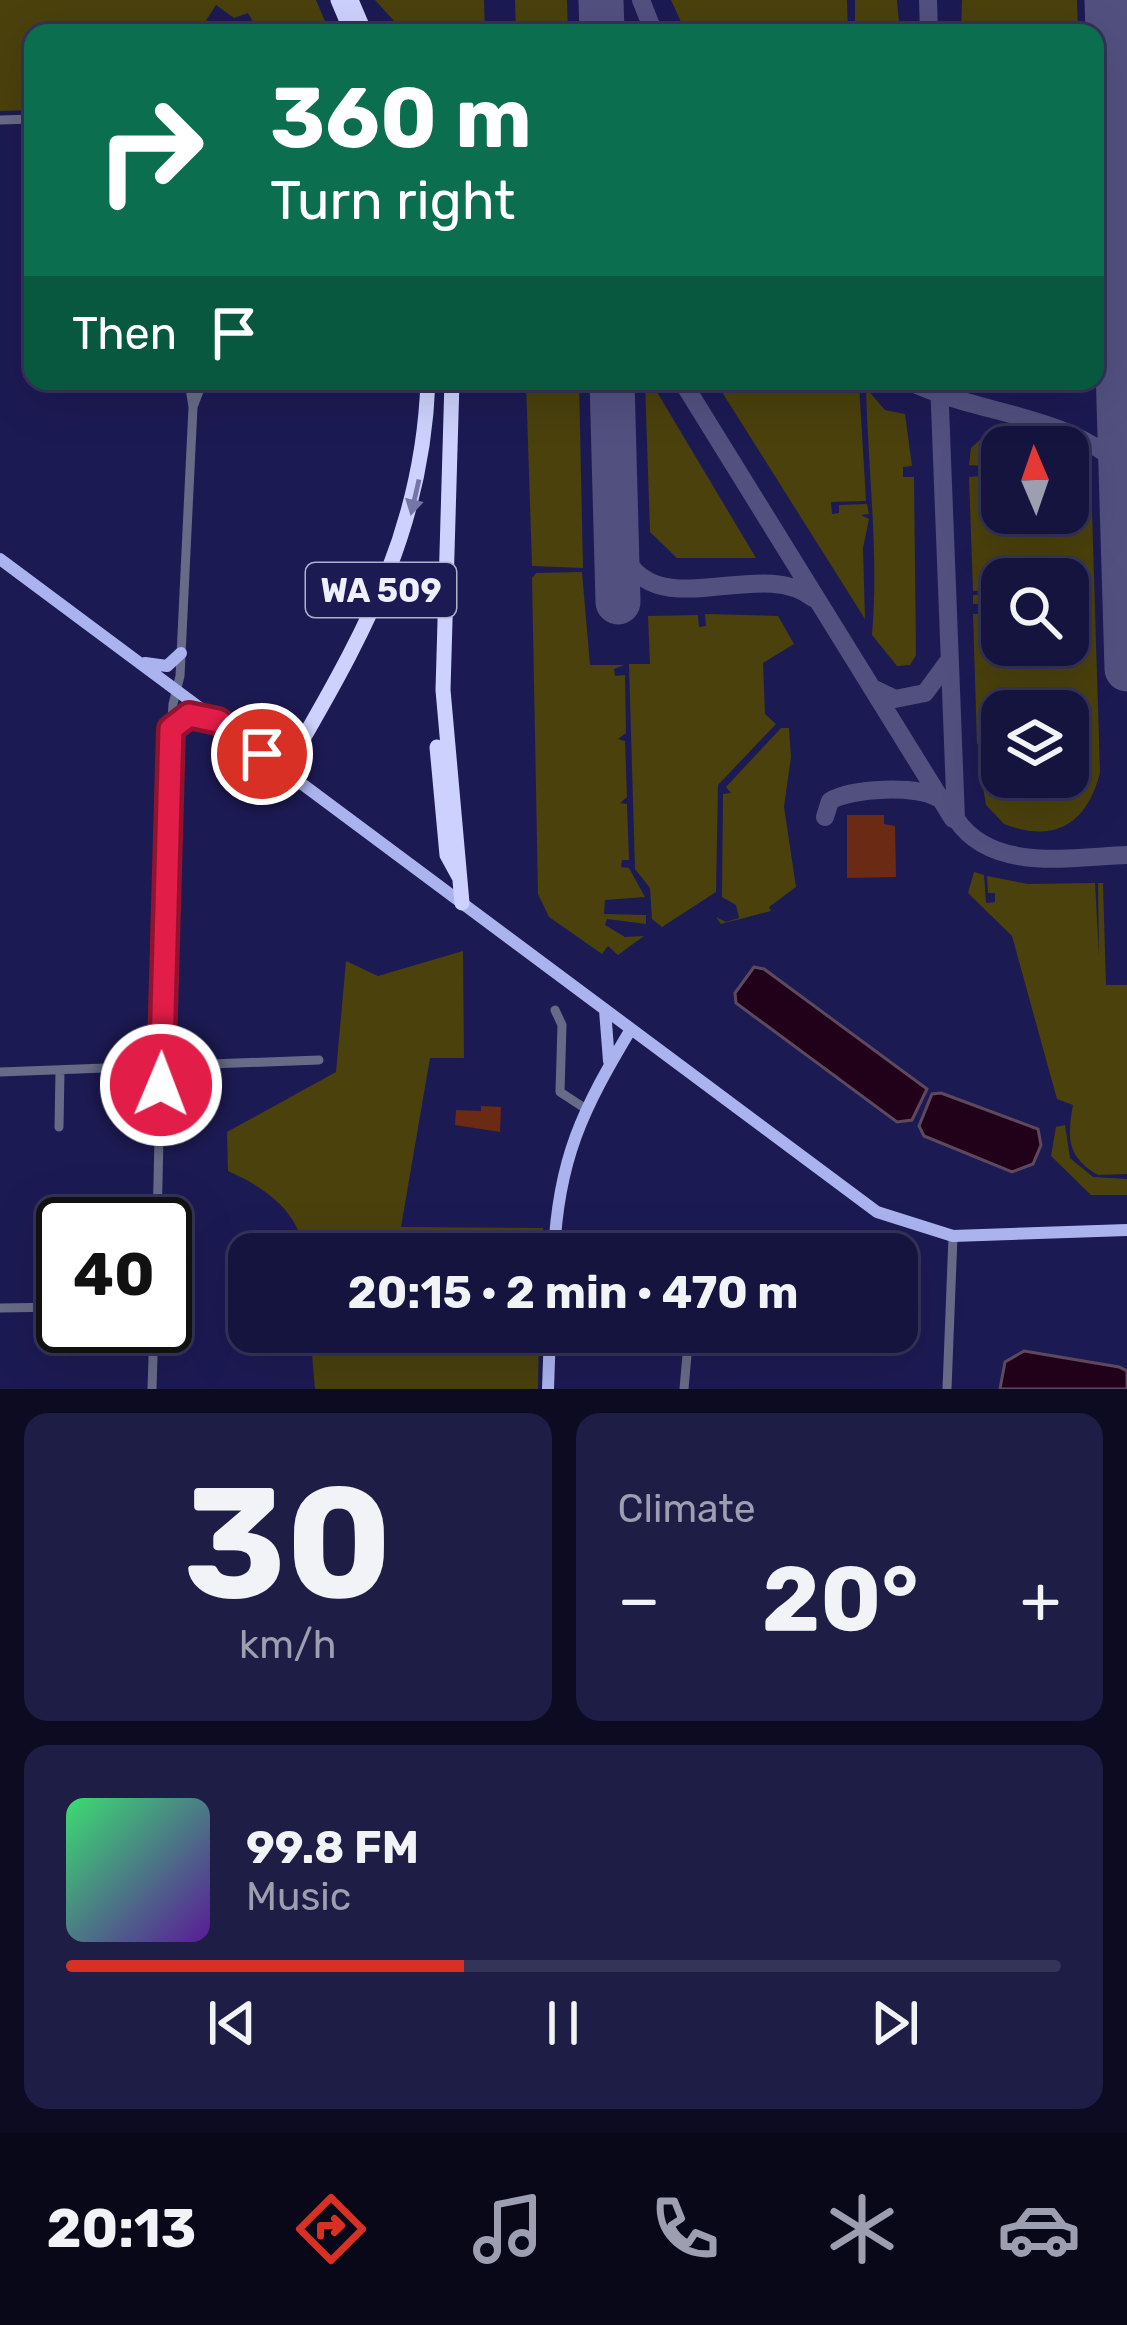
<!DOCTYPE html>
<meta charset="utf-8">
<style>
body{margin:0;font-family:Rubik,sans-serif;background:#1e1d45;color:#f1f3f6;height:100vh;display:flex;flex-direction:column;font-size:45px;white-space:nowrap}
*{box-sizing:border-box;margin:0}
p{font-size:39px;color:#9d9eb0}
.icon{flex:none;width:66px;height:66px;fill:none;stroke:currentColor;stroke-width:2;stroke-linecap:round;stroke-linejoin:round}
.map{position:relative;height:1389px;overflow:hidden}
.details{display:flex;flex-direction:column;gap:24px;padding:24px;background:#0c0b22;flex:1}
.details>*{flex:none}
.hud{position:absolute;left:24px;top:24px;width:1080px;height:366px;border-radius:24px;box-shadow:0 12px 48px #0002,0 0 0 3px #343358;background:#0b6e4f;color:#fff;overflow:hidden}
.needle{width:78px;rotate:358deg}
.controls{position:absolute;left:981px;top:426px;display:grid;gap:24px}
.controls a{display:grid;place-items:center;width:108px;height:108px;border-radius:24px;background:#15143e;box-shadow:0 12px 48px #0002,0 0 0 3px #343358;font-size:60px}
.speed{position:absolute;left:36px;top:1197px;display:flex;gap:24px;font-size:60px;font-weight:700;text-align:center}
.speed>*{display:grid;place-content:center;width:156px;height:156px;border-radius:50%;background:#15143e;box-shadow:0 12px 48px #0002,0 0 0 3px #343358;line-height:1}
.speed .limit{border:6px solid #111;border-radius:18px;background:#fff;color:#111}
.pin{position:absolute;display:grid;place-items:center;width:102px;height:102px;color:#fff;margin:-51px;border:6px solid #fff;border-radius:50%;box-shadow:0 3px 12px #0007}
.me{position:absolute;width:132px;margin:-66px;rotate:1deg;stroke-linejoin:round;filter:drop-shadow(0 0 9px #0008)}
.turn{display:flex;align-items:center;gap:42px;height:252px;padding:0 48px;font-size:54px}
.turn .icon{width:156px;height:156px;stroke-width:2.5}
.turn b{display:block;font-size:84px;line-height:102px}
.then{display:flex;align-items:center;height:114px;padding:0 48px;background:#0003;gap:24px;font-size:45px}
.big{font-size:90px;font-weight:700;line-height:1.1}
.details .tile{flex:1;display:flex;flex-direction:column;justify-content:center;gap:18px;min-width:0;padding:0 42px;border-radius:24px;background:#1e1d45}
.details .dial{align-items:center;gap:0}
.dial b{font-size:156px;line-height:1}
.song{display:flex;align-items:center;gap:36px}
.cover{width:144px;height:144px;border-radius:18px;background:linear-gradient(135deg,hsl(140 70% 55%),hsl(270 70% 35%))}
.played{height:12px;border-radius:6px;background:linear-gradient(90deg,#d93025 40%,#343358 40%)}
.keys{display:flex;justify-content:space-around;direction:ltr}
.heat{display:flex;justify-content:space-between;align-items:center;font-size:66px;direction:ltr}
.details .tiles{flex:1;display:grid;gap:24px;grid-template-columns:1fr 1fr}
.tile:last-child{grid-column:span 2}
.trip{position:absolute;left:228px;top:1233px;width:690px;height:120px;border-radius:24px;background:#15143e;box-shadow:0 12px 48px #0002,0 0 0 3px #343358;font-weight:700;line-height:120px;text-align:center}
.menu{display:flex;height:192px;justify-content:space-around;align-items:center;background:#080819;color:#9d9eb0}
.menu .icon{width:84px;height:84px}
.menu .current{color:#d93025}
.menu b{font-size:54px;color:#f1f3f6}
.map>svg:first-child{display:block}
.green{fill:#4a410d;fill-rule:evenodd}
.water{fill:#210019;stroke:#5e485e;stroke-width:3}
.lines{fill:none;stroke-linecap:round;stroke-linejoin:round}
.taxiway{stroke:#52507f;stroke-width:18}
.runway{stroke:#52507f;stroke-width:45}
.building{fill:#6b2a13}
.minor{stroke:#676b88;stroke-width:9}
.major{stroke:#abb3ee;stroke-width:12}
.highway{stroke:#ccd2fd;stroke-width:15}
.oneway{fill:#7476a8}
.route-casing{stroke:#92132f;stroke-width:30}
.route{stroke:#e11d48;stroke-width:21}
.labels{text-anchor:middle;dominant-baseline:central;stroke-width:12;stroke-linejoin:round;paint-order:stroke}
.shield{fill:#1c1a53;stroke:#afb0cb;stroke-width:3}
.shield-label{font-size:33px;font-weight:bold;fill:#eef0ff}
</style>
<div class="map">
<svg width="1127" height="1389" viewBox="0 0 1127 1389">
<rect width="100%" height="100%" fill="#1c1a53"/>
<!-- green -->
<path class="green" d="M0,0H316L330,33H259L248,13L234,18L216,5L198,33H33V110L0,111Z
M375,0H484L485,33H405Z
M515,0H567L568,33H516Z
M671,0H847L848,33H686Z
M855,0H897L900,33H855Z
M962,0H1077L1078,33H961Z
M526,381H579L583,568L532,566Z
M715,381L859,383L866,501L831,502L832,514L839,513V505L867,504L869,514L861,515L869,519L863,548L865,619Z
M645,382H651L756,558H677L650,532Z
M866,388L885,410L905,414L912,466L903,467V477H914L916,655L910,665L897,666L872,635C879,553 868,471 866,388Z
M983,437L1036,447H1002V513L1044,517L1045,513L1092,511L1100,773C1087,823 1056,844 1004,824L986,805L978,754L988,753V745L977,744L973,614H985V604H973V595L998,594L1002,645H1068V579H1008L1007,565H1002L998,590L973,591L969,477L980,476L981,466L969,465L971,448ZM1002,711H1068V777H1002Z
M582,572L590,665H624L614,669L615,676L625,675L626,733L618,739L625,741L627,797L620,803L627,804L629,860H622L621,867L629,868L645,897L605,900L604,914L646,915V924L607,919L605,925L625,937L644,936L618,955L608,946L602,954L549,917L538,894L532,578L536,573Z
M705,614L778,616L794,644L763,663L765,714L776,724L718,785L716,892L662,927L652,919L650,888L635,869L629,664H650L648,616L698,615L699,627L706,626Z
M781,728H789L791,757L784,807L796,887L769,907L771,911L721,924L716,917L726,922L739,918L736,905L722,897L723,794L731,793L726,787Z
M974,872L984,875L986,903L995,902V893H988L987,876L1028,884L1095,883L1099,956L1098,883H1103L1106,985H1127V1174L1098,1175C1067,1157 1067,1138 1073,1105L1057,1099L1012,936L968,893Z
M463,951L464,1058H430L401,1227L543,1228L542,1254H304C301,1212 264,1187 228,1171L227,1132L336,1072L346,961L378,976Z
M1065,1125L1070,1158L1093,1177L1127,1179V1195H1091L1051,1156L1056,1127Z
M310,1332H539L538,1389H315Z"/>
<!-- water -->
<path class="water" d="M754,967L764,969L927,1089L912,1120L897,1122L736,1003L735,993Z
M941,1093L1038,1129L1041,1145L1033,1164L1012,1172L924,1136L919,1126L932,1094Z
M1024,1351L1119,1367L1127,1371V1389H1000L1005,1362Z"/>
<g class="lines">
<!-- taxiway -->
<path class="taxiway" d="M641,0L654,33
M928,0L929,33
M1108,34L1127,8
M1116,295L1127,382
M682,381L953,819
M908,381C980,416 1066,412 1127,471
M939,381L956,819C992,873 1071,857 1127,855
M616,533C640,639 756,552 813,598
M874,689L895,699L925,693L947,663
M825,817L830,801C852,788 916,785 938,798"/>
<!-- runway -->
<path class="runway" d="M601,0L602,33
M1107,0L1127,669
M612,381L618,602"/>
</g>
<!-- building -->
<path class="building" d="M847,815H884V824L895,826L896,877L847,878Z
M481,1106L501,1107L500,1132L455,1125L456,1110L481,1111Z"/>
<g class="lines">
<!-- minor -->
<path class="minor" d="M0,120L33,119
M193,407L203,381
M555,1010L562,1025L560,1092L583,1107
M0,1072L319,1060
M59,1127L60,1070
M157,1224L167,798L173,704L180,676L193,407L189,381
M0,1308L63,1307
M152,1389L154,1326
M684,1389L689,1332
M947,1389L953,1236"/>
<!-- major -->
<path class="major" d="M0,559L877,1212L953,1236L1127,1230
M145,663L167,666L181,653
M171,729L189,715L212,720
M605,1010L609,1061
M554,1254C558,1159 583,1109 631,1029
M548,1389L550,1332"/>
<!-- highway -->
<path class="highway" d="M338,0L352,33
M351,0L365,33
M452,381L443,690L462,903
M437,747L447,855L459,877
M262,755H286L300,744C370,623 423,523 428,381"/>
</g>
<!-- one-way arrows -->
<defs><path id="oneway-solid" d="M-6-.8H1V-3.2L6.5 0L1 3.2V.8H-6Z" transform="scale(3)"/></defs>
<use class="oneway" href="#oneway-solid" transform="translate(415 497) rotate(103)"/>
<g class="lines">
<!-- route casing -->
<g class="route-casing">
<path id="route" d="M161,1085L171,729L189,715L218,721L262,754"/>
</g>
<!-- route -->
<use href="#route" class="route"/>
</g>
<g class="labels">
<!-- shield labels -->
<rect class="shield" x="306" y="563" width="150" height="54" rx="9"/>
<g class="shield-label">
<text x="381" y="590">WA 509</text>
</g>
</g>
</svg>
<div class="controls">
<a><svg class="needle" viewBox="-14 -14 28 28"><path d="M0-13l5 13h-10z" fill="#e53935"/><path d="M0 13l5-13h-10z" fill="#9d9eb0"/></svg></a>
<a><svg class="icon" aria-label="search" viewBox="0 0 24 24"><circle cx="10" cy="10" r="6"/><path d="M15 15l6 6"/></svg></a>
<a><svg class="icon" aria-label="layers" viewBox="0 0 24 24"><path d="M12 4l9 5-9 5-9-5zM3 14l9 5 9-5"/></svg></a>
</div>
<div class="speed"><div class="limit">40</div></div>
<div class="pin" style="left:262px;top:754px;background:#d93025"><svg class="icon" aria-label="arrive" viewBox="0 0 24 24"><path d="M6 21V4h12l-3 4 3 4H6"/></svg></div>
<svg class="me" style="left:161px;top:1085px" viewBox="-20 -20 40 40"><circle r="17" fill="#e11d48" stroke="#fff" stroke-width="3"/><path d="M0-11L8 9 0 5-8 9z" fill="#fff"/></svg>
<div class="trip">20:15 · 2 min · 470 m</div>
<div class="hud">
<div class="turn"><svg class="icon" aria-label="right" viewBox="0 0 24 24"><path d="M7 20v-9h11M14 6l5 5-5 5"/></svg><div><b>360 m</b>Turn right</div></div>
<div class="then">Then<svg class="icon" aria-label="arrive" viewBox="0 0 24 24"><path d="M6 21V4h12l-3 4 3 4H6"/></svg></div>
</div>
</div>
<section class="details">
<div class="tiles">
<div class="tile dial"><b>30</b><p>km/h</p></div>
<div class="tile"><p>Climate</p>
<div class="heat"><a>−</a><b class="big">20°</b><a>+</a></div>
</div>
<div class="tile">
<div class="song"><i class="cover"></i><div><b>99.8 FM</b><p>Music</p></div></div>
<div class="played"></div>
<div class="keys"><svg class="icon" aria-label="previous" viewBox="0 0 24 24"><path d="M18 5L8 12l10 7zM5 5v14"/></svg><svg class="icon" aria-label="pause" viewBox="0 0 24 24"><path d="M8 5v14M16 5v14"/></svg><svg class="icon" aria-label="next" viewBox="0 0 24 24"><path d="M6 5l10 7-10 7zM19 5v14"/></svg></div>
</div>
</div>
</section>
<nav class="menu">
<b>20:13</b>
<svg class="icon current" aria-label="directions" viewBox="0 0 24 24"><path d="M12 3l9 9-9 9-9-9zM9 14v-3h6M13 9l2 2-2 2"/></svg>
<svg class="icon" aria-label="music" viewBox="0 0 24 24"><path d="M9 18V5l10-2v13"/><circle cx="6" cy="18" r="3"/><circle cx="16" cy="16" r="3"/></svg>
<svg class="icon" aria-label="phone" viewBox="0 0 24 24"><path d="M5 4h4l2 5-3 2q2 4 5 5l2-3 5 2v4C11 20 4 13 5 4z"/></svg>
<svg class="icon" aria-label="climate" viewBox="0 0 24 24"><path d="M12 3v18M4 7l16 10M4 17L20 7"/></svg>
<svg class="icon" aria-label="car" viewBox="0 0 24 24"><path d="M5 17H2v-5l4-1 3-4h7l3 4 3 1v5h-3M9 17h6M6 11h13"/><circle cx="7" cy="17" r="2"/><circle cx="17" cy="17" r="2"/></svg>
</nav>
